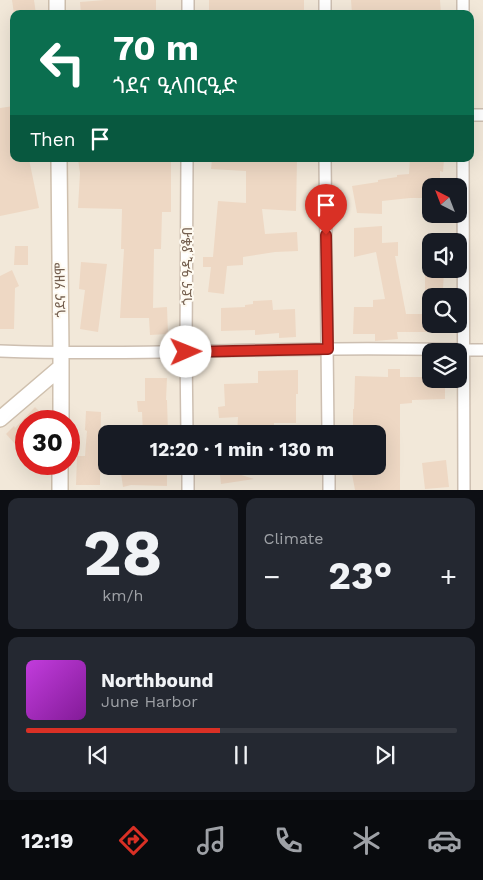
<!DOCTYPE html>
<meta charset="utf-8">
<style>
body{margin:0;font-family:"Work Sans","Noto Sans Ethiopic",sans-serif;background:#242831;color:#f1f3f6;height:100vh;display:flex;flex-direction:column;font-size:19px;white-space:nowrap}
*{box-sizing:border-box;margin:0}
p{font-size:16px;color:#9ea1a6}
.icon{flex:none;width:28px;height:28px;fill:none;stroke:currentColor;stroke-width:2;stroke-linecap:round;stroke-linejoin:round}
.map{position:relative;height:490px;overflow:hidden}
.panel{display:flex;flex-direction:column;gap:8px;padding:8px;background:#0d0f14;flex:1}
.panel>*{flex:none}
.hud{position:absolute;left:10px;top:10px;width:464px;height:152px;border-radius:10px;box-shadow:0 5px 20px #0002;background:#0b6e4f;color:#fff;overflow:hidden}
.needle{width:32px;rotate:318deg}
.tools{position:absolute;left:422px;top:178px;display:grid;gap:10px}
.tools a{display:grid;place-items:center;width:45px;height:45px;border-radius:10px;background:#171b24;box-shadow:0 5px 20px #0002;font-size:25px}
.speed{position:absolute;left:15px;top:410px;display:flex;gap:10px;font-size:25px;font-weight:700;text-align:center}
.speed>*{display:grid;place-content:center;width:65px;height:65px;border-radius:50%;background:#171b24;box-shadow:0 5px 20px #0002;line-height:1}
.speed .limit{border:8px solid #d22;background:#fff;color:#111}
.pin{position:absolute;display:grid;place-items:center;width:42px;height:42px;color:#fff;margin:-51px -21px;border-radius:50% 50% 50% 0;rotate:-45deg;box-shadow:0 0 5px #0007}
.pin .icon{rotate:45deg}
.me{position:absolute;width:55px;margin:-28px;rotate:89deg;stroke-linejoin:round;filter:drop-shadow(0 0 4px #0008)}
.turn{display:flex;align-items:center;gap:18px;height:105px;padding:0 20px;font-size:22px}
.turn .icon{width:65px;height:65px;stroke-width:2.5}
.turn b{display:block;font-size:35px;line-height:42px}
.then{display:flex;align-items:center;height:48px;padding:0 20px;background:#0003;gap:10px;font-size:19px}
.big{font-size:38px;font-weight:700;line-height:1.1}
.panel .widget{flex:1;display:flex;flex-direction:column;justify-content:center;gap:8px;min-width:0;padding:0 18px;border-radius:10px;background:#242831}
.panel .dial{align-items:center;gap:0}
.dial b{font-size:65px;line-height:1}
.song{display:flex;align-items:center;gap:15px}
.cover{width:60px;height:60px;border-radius:8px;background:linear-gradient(135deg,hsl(290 70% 55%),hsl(290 70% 35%))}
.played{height:5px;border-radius:2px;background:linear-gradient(90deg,#d93025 45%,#363941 45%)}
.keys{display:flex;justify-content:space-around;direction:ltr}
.heat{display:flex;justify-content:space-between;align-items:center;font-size:28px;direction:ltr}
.panel .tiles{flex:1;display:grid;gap:8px;grid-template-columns:1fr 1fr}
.widget:last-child{grid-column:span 2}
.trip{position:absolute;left:98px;top:425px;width:288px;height:50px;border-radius:10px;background:#171b24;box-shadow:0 5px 20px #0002;font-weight:700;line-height:50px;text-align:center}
.menu{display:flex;height:80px;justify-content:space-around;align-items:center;background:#090b0e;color:#9ea1a6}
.menu .icon{width:35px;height:35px}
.menu .selected{color:#d93025}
.menu b{font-size:22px;color:#f1f3f6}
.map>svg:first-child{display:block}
.residential{fill:#f2e8d9;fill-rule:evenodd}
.building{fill:#eed8c4}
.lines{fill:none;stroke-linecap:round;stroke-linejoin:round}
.street-casing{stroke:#cdbfb1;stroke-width:14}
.secondary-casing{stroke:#cfc0ae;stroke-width:18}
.street{stroke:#fff;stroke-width:11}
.secondary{stroke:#fff;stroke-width:15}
.route-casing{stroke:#8d1f18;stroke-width:12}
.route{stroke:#d93025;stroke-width:9}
.labels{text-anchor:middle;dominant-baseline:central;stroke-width:4;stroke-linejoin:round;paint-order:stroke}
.street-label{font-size:14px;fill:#745f4f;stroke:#fefaf1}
</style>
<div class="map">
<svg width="483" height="490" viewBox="0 0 483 490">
<rect width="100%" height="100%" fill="#fbf6ea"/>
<!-- residential -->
<path class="residential" d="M0,0H483V490H0ZM14,14H470V159H14ZM431,186H459V214H431ZM431,241H459V269H431ZM431,296H459V324H431ZM431,351H459V379H431ZM26,421H69V464H26ZM106,434H376V466H106Z"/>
<!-- building -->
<path class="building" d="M12,0H34L36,14H14Z
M105,0H156V14H81L80,2Z
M209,0H304V14H285V11H263V14H251V11H209Z
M351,0H440L441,14H352Z
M14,106V159H29L39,208L0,216V108Z
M78,159L153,160V159H171V212H162L161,249H154L153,308L167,307L168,334L150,335L149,318H120L124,249H121L122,209L78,208L80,173Z
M212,159H297L296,211L262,209L265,234L297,232L298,251L275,252L243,257V265L227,266L224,294L208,292L211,267H203V257H213L218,201L246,203V171L211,169Z
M410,159H444L443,172L440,171V186H431V198H410L382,201V214L357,213L352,186L378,182V180L397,177V175L409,174Z
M382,226V243L398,242V256H395L406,314H431V332H397L398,339L375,341V334H353L354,307H373V300L385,299L376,252L354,257V228Z
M15,246H28V265H14Z
M81,262L107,264L98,332L80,329L85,290L79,289Z
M425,269H444L443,290H425Z
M12,270L19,286L15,288L14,329H0V276Z
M272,300L273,310L295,309L296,337L279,338V333L255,335V330L221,331V308L245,307V305L253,304V301Z
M388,369H400V377H431V379H445V399L412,400V403L400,404V490H355L352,474L376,471V434H353V409H354L355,376L388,377Z
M298,370V394H296V423H274V434H237L238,417L219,418L218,407L225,406L224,384L258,383V371Z
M145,378H167L166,400H167L168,434H143L142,412H138L137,401H145Z
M35,407L49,421H26V456L6,434L14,426L15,428Z
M86,411L101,412L100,485H76L77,456H85L87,431L85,430Z
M446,460L449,487L425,489L422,463Z
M120,466L156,468V466H167V486L131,485L123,487Z
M219,466H233L232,472L254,479L221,484Z"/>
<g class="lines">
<!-- street casing -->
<g class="street-casing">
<path id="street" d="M188,14V0
M325,14V0
M463,14V0
M470,115H483
M187,159L186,352L187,434
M325,159L328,434
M463,159L464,490
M0,351C109,355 218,350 327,349C379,348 431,349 483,350
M188,466V490
M329,466V490"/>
</g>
<!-- secondary casing -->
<g class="secondary-casing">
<path id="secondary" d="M57,0V14
M59,159L61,353V421
M0,419L61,367
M60,490V464"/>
</g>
<!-- street -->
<use href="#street" class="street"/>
<!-- secondary -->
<use href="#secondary" class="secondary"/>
</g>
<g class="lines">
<!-- route casing -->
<g class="route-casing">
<path id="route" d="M186,352L328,349L326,235"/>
</g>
<!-- route -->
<use href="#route" class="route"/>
</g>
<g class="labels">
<!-- street labels -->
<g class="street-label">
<text transform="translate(187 266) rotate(-90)">ጎደና ዓዲ ያቆብ</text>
<text transform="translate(60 290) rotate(-91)">ጎደና ሃዘሞ</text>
</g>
</g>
</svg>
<div class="tools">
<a><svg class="needle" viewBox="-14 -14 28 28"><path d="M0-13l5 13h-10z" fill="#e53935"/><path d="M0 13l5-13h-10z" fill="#9ea1a6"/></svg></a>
<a><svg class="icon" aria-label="sound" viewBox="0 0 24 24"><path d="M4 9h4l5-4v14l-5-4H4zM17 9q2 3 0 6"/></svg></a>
<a><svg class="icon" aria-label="search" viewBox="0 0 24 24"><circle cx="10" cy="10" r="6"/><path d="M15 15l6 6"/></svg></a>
<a><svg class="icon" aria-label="layers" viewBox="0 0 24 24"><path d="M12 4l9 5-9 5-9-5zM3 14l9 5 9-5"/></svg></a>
</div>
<div class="speed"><div class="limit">30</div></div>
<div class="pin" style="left:326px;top:235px;background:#d93025"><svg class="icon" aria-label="arrive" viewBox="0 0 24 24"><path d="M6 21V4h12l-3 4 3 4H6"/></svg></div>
<svg class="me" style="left:186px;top:352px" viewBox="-20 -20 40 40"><circle r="19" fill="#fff"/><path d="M0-13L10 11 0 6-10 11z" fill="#d93025"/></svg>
<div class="trip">12:20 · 1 min · 130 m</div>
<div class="hud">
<div class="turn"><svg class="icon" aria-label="left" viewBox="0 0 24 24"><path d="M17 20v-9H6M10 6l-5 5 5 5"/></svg><div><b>70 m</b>ጎደና ዒላበርዒድ</div></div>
<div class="then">Then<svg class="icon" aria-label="arrive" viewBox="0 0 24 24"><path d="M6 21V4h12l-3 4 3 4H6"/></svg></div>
</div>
</div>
<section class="panel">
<div class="tiles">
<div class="widget dial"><b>28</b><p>km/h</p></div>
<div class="widget"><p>Climate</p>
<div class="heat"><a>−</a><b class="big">23°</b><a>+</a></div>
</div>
<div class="widget">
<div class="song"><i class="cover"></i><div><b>Northbound</b><p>June Harbor</p></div></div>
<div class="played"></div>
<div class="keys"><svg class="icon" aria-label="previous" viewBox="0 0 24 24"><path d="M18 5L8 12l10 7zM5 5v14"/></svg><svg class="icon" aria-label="pause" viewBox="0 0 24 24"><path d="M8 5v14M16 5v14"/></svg><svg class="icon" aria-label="next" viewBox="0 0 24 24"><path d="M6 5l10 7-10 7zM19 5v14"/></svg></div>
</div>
</div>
</section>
<nav class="menu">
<b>12:19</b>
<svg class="icon selected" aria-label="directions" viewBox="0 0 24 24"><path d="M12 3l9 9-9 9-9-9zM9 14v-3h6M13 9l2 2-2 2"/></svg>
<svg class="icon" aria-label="music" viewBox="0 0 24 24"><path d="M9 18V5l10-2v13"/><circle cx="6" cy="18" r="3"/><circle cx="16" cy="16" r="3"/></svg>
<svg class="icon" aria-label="phone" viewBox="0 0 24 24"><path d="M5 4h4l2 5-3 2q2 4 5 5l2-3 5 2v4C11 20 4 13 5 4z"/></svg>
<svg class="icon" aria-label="climate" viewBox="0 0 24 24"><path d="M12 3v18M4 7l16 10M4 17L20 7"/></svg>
<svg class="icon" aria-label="car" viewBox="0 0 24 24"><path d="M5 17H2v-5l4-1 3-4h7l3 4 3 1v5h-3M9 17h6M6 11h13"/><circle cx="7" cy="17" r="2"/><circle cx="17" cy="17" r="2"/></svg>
</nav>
